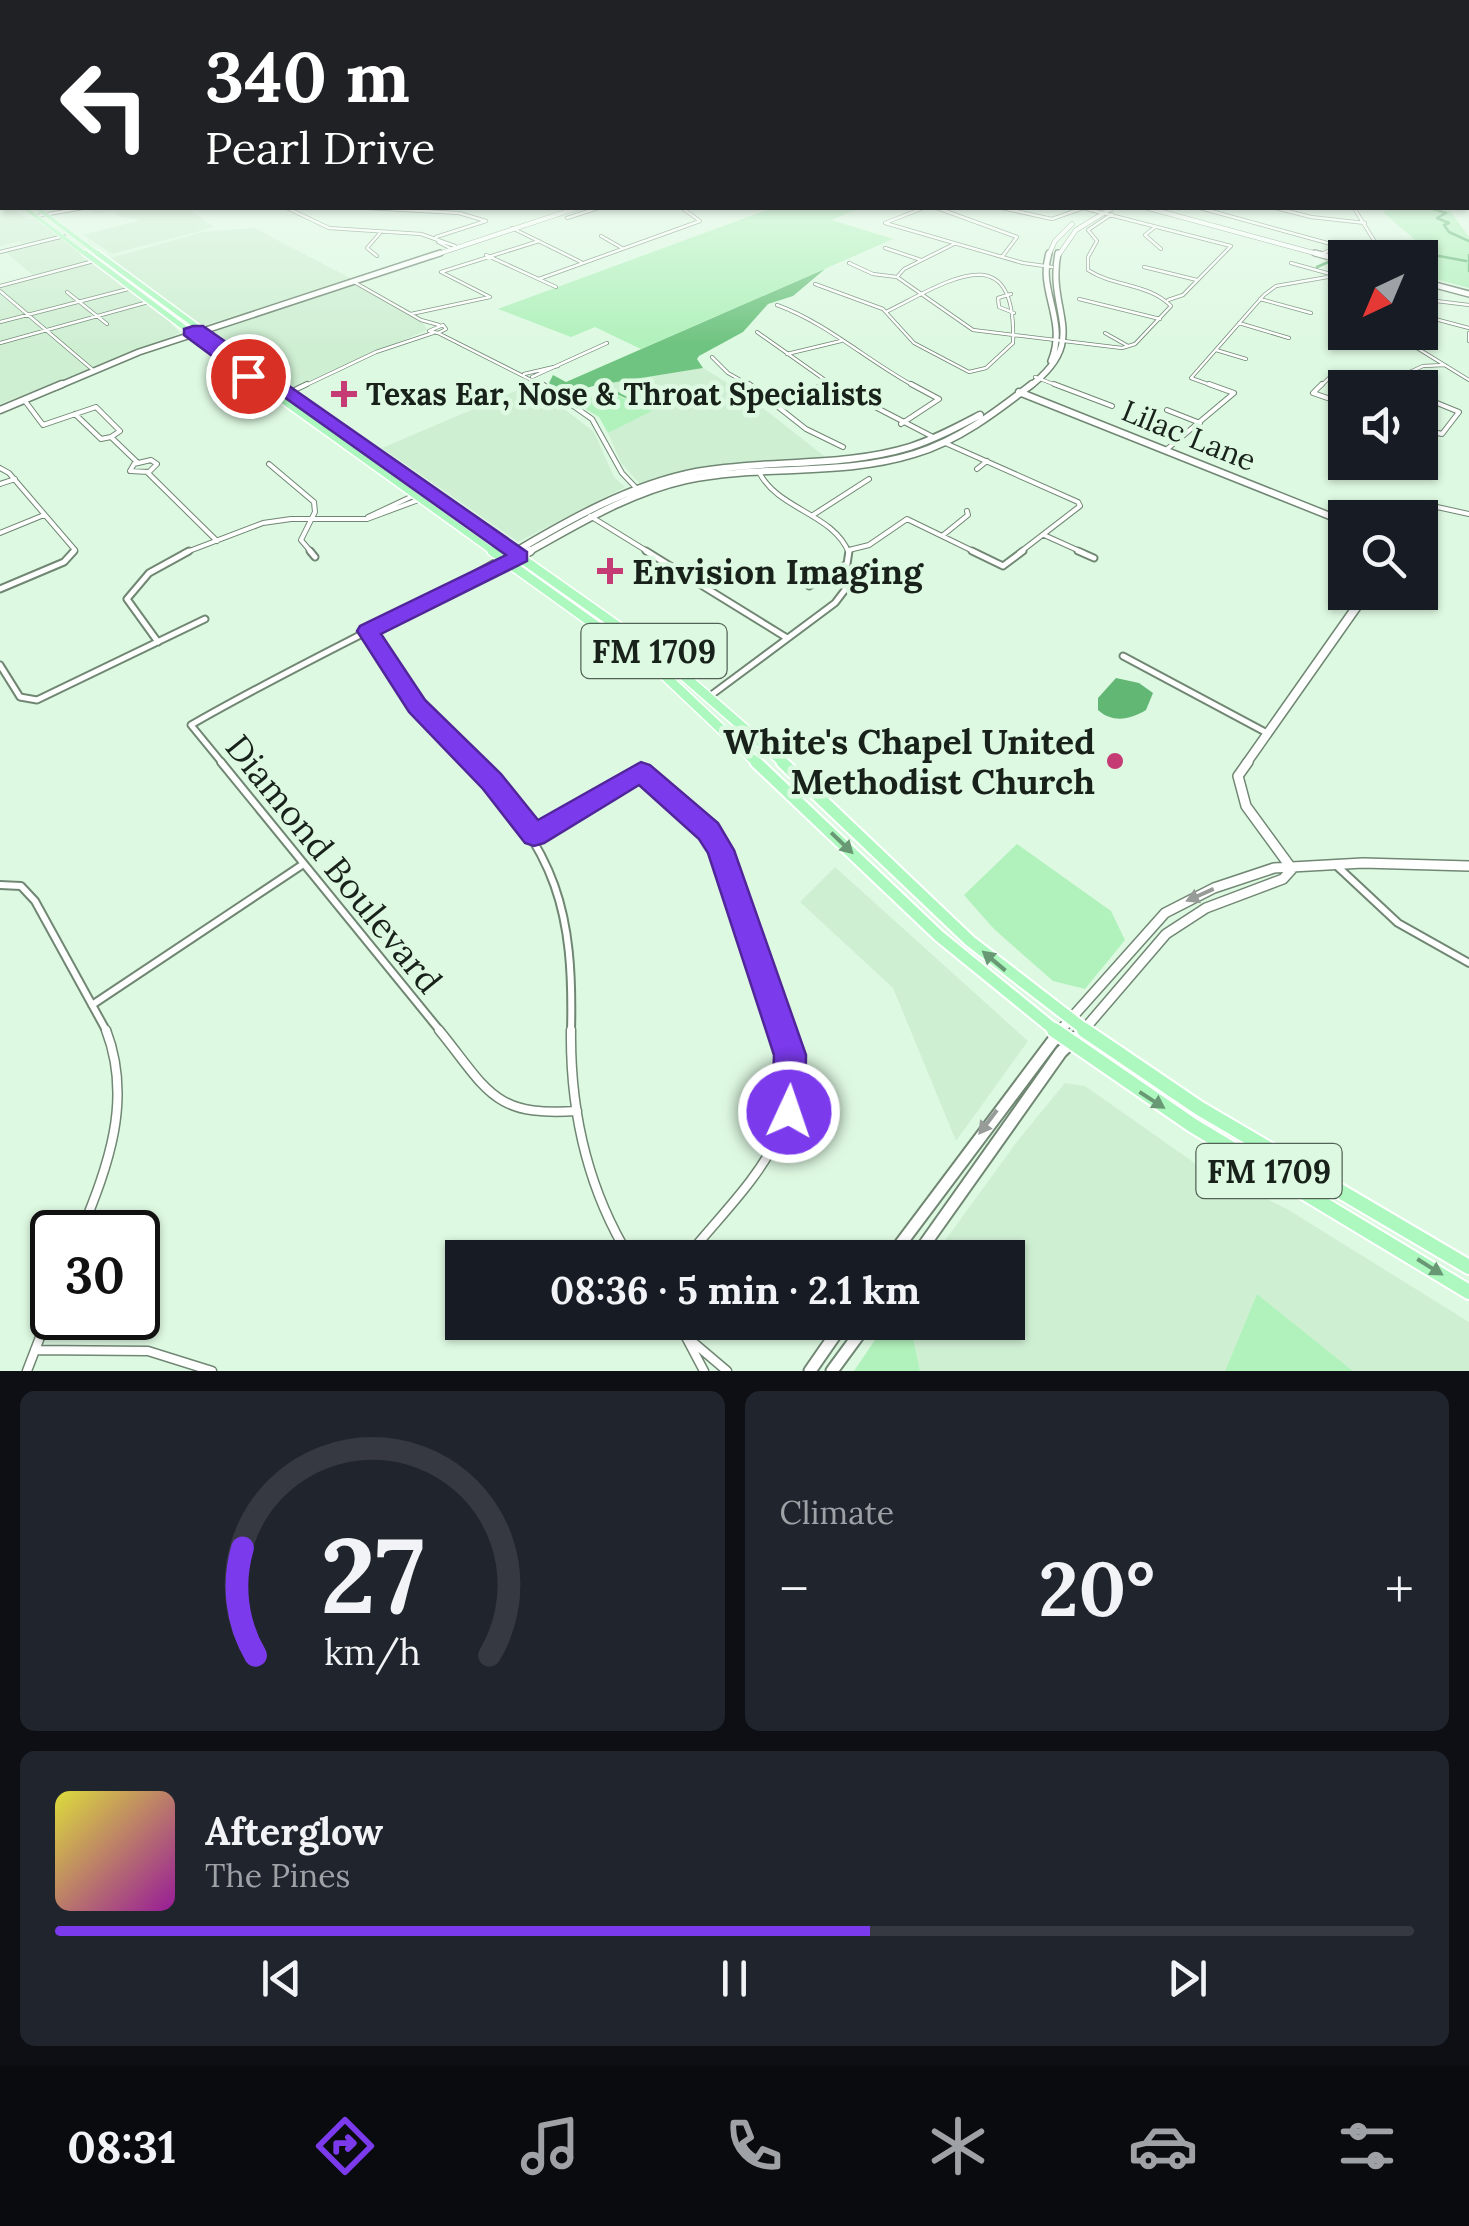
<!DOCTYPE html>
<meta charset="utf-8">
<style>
body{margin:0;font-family:Lora,serif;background:#20242c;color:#f1f3f6;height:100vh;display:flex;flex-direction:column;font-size:38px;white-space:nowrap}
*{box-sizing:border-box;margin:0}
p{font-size:32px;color:#9ea1a6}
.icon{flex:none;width:55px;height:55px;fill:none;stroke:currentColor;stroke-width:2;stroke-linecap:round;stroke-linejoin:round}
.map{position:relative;height:1371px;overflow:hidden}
.details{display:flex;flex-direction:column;gap:20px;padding:20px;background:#0d0f14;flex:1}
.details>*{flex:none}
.guide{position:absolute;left:0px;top:0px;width:1470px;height:210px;box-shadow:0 2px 8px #0004;background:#202124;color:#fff;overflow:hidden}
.needle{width:65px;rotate:224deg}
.fabs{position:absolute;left:1328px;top:240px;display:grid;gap:20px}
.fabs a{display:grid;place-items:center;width:110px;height:110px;border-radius:0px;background:#171b24;box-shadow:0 2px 8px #0004;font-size:50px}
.speed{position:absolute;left:30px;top:1210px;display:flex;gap:20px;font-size:50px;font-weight:700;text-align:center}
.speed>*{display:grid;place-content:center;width:130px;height:130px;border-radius:50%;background:#171b24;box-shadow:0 2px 8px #0004;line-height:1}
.speed .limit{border:5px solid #111;border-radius:15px;background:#fff;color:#111}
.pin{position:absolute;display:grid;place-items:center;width:85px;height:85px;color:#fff;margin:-42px;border:5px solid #fff;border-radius:50%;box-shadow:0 2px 10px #0007}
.me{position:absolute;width:110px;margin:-55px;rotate:3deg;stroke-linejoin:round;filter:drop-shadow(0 0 8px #0008)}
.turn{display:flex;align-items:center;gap:35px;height:210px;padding:0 40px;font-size:45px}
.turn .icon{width:130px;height:130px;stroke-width:2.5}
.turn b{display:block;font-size:70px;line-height:85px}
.big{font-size:75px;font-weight:700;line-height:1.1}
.details .tile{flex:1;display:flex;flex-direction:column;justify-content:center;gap:15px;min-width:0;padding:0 35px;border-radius:15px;background:#20242c}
.details .dial{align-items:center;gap:0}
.dial svg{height:260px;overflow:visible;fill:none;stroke:#363941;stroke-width:7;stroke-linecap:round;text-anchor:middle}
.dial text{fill:#f1f3f6;stroke:none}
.song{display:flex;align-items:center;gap:30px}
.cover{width:120px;height:120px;border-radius:15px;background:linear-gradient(135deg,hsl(60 70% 55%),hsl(300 70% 35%))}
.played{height:10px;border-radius:5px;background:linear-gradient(90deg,#7c3aed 60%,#363941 60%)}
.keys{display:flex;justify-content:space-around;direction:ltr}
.heat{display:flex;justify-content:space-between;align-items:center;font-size:55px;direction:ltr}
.details .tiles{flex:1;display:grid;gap:20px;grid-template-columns:1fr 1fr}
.tile:last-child{grid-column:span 2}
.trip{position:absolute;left:445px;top:1240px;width:580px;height:100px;border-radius:0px;background:#171b24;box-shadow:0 2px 8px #0004;font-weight:700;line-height:100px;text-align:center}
.dock{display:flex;height:160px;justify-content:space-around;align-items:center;background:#090b0e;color:#9ea1a6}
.dock .icon{width:70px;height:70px}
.dock .on{color:#7c3aed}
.dock b{font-size:45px;color:#f1f3f6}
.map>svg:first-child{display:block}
.built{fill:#cfefd3}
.green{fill:#b1f1bc}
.forest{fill:#70c481}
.water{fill:#63b775}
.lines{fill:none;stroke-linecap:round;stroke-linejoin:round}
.stream{stroke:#63b775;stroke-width:2.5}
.street-far4-casing{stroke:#708773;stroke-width:4}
.street-far3-casing{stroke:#708773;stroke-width:6}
.street-far2-casing{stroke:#708773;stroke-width:9}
.street-far1-casing{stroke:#708773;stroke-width:10}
.street-casing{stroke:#708773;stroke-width:11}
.secondary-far5-casing{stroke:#708773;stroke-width:5}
.secondary-far4-casing{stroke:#708773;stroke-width:8}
.secondary-far3-casing{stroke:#708773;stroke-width:9}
.secondary-far2-casing{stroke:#708773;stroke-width:11}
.secondary-far1-casing{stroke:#708773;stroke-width:12}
.secondary-casing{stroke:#708773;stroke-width:15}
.primary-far5-casing{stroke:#fff;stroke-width:5}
.primary-far4-casing{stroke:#fff;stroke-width:8}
.primary-far3-casing{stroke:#fff;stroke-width:9}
.primary-far2-casing{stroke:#fff;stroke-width:12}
.primary-far1-casing{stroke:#fff;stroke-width:15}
.primary-casing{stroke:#fff;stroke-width:18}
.street-far4{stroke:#fff;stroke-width:2.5}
.street-far3{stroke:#fff;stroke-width:4}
.street-far2{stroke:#fff;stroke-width:5}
.street-far1{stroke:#fff;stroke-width:6}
.street{stroke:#fff;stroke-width:8}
.secondary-far5{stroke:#fff;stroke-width:4}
.secondary-far4{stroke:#fff;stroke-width:5}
.secondary-far3{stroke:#fff;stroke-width:6}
.secondary-far2{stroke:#fff;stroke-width:8}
.secondary-far1{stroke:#fff;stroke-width:9}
.secondary{stroke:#fff;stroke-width:11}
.primary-far5{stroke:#acf8be;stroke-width:4}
.primary-far4{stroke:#acf8be;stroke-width:5}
.primary-far3{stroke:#acf8be;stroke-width:6}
.primary-far2{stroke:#acf8be;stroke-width:9}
.primary-far1{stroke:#acf8be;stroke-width:11}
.primary{stroke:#acf8be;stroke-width:14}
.oneway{fill:#699874}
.oneway2{fill:#979c98}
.route{fill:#7c3aed;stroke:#51269a;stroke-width:2.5}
.poi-dot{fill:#c53c75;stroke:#def9e2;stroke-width:4}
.labels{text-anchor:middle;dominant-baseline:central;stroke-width:9;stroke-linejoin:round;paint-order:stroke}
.far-poi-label{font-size:30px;font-weight:bold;fill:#18221a;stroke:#def9e2;text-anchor:start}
.far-street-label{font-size:30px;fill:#18221a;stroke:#def9e2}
.shield{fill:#def9e2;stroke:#536256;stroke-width:2.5}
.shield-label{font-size:32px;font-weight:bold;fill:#18221a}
.poi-label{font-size:35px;font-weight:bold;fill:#18221a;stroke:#def9e2;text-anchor:start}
.street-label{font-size:35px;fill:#18221a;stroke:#def9e2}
</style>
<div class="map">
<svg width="1469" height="1371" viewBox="0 0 1469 1371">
<rect width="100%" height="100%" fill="#def9e2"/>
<!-- built -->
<path class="built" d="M0,201L2,208H10L28,219L36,218L164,316L180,333L0,404V286L34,276L4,251L24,245L19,241L0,246Z
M95,208H187L214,227L112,254L84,235L140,220L120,217L112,211L96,214L89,210Z
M254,228L352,279L199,327L110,258L203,232Z
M355,285L424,324L427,330L288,390L210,332Z
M703,368L744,393L828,459L734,463L639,483L621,463L608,433L651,411L602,384Z
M532,384L594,432L614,477L625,487L518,542L382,448Z
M835,867L1028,1041L956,1141L893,988L800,902Z
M1065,1083L1085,1086L1196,1164L1287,1209L1469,1322V1371H1353L1257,1294L1225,1371H920L910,1323L1008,1322V1258L933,1257L1019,1139Z"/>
<!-- green -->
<path class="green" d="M772,208H860L832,220L893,239L641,349L595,327L571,337L498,309Z
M1386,208H1448L1469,237V288L1420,275V258L1399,257L1418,256L1419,250H1427L1384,213Z
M606,390L652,411L608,433L599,417L562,395L568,392L586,400Z
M1017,844L1111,911L1125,940L1085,989L1053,981L994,929L964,895Z
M1257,1294L1353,1371H1225Z
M887,1322L910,1323L920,1371H854Z"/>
<!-- forest -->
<path class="forest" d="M825,269L793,296L768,304L743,332L699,356L697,359L703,368L604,384L645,407L597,385L562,395L549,383L553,375L566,382Z"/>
<!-- water -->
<path class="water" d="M1116,678L1139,683L1153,693L1146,710C1130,720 1112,723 1098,710V698Z"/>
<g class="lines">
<!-- stream -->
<path class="stream" d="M1430,208L1446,213L1437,218L1449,223L1444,225L1449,232L1469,241
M1469,255V271
M1401,258H1416
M1419,258L1439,256L1466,261
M1317,267L1333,260"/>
<!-- street-far4 casing -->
<g class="street-far4-casing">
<path id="street-far4" d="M287,208L329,228L421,234L455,246
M368,208L459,213L486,221
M923,208L885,223L1023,263L1052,267
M937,208L1017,237L1002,257
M1002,208L1052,219L1083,208
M1083,208L1231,246L1183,295L1168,300
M1200,208L1342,247
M1276,208L1311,217L1365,223
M37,216L83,208
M567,218L598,208
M1155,227L1145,235L1161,249
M512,228L581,262
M601,236L622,248
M436,237L486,221
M438,242L450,248
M885,248L921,260
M0,252L64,236
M486,255L556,287
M1319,255L1335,248L1375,242L1354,208
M377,256L367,248L380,233
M849,263L873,274L897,277
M1291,263L1334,275
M1144,267L1197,280
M897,277L973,330L1122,348L1135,344L1171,306C1148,283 1114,287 1088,270V257L1097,241L1088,230L1112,214
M897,277L904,269L954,244
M539,279L700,221L682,208
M354,282L421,320L439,325
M815,284L883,309L914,343L969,372L986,368L1013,343C1017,232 945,283 886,312
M0,286L105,258
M0,291L93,370
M67,292L107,324
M1011,294L998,298L999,307L1014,313
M1079,299L1160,319
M1260,299L1311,313
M1420,299L1469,305
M777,305C827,323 869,362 916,387
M411,314L490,297L441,272L539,241
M1420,315L1469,328
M0,322L132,288
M1239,323L1289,338
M443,325L446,329L438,333L429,331Z
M757,332L835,387
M1391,332L1469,380
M438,333L545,387
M1105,333L1128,346
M1469,333V341
M0,343L148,302
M1216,350L1246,359
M787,354L841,341
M712,357L728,373L753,387
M524,374L558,366
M1382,376L1399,387
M532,377L607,343
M1035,377L1061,387
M302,387L376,352L433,333
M820,387L828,384
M1216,387L1191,378L1264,295L1276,286L1345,274
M1320,387L1331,376H1401L1423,366L1445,365"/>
</g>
<!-- street-far3 casing -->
<g class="street-far3-casing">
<path id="street-far3" d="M542,384L592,419L622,473L639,491
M749,384L806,429L843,447
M831,384L933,437
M1054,384L1112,406
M1322,384L1313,393L1345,404
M1395,384L1401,388
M1420,396L1459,412L1442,434L1420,429
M278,398L307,384
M25,401L43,425L96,407L120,431L111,437L138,463
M775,402L827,384
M1167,410L1200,423
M75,414L101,439L111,437
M901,424L939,399L911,384
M943,442L1078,502L1080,506L1019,553
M1166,450L1234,393L1209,384
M151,460L157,464L149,472L130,471L134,464Z
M269,464L314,502L315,512L301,540L312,553
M0,468L9,473L75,550L72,553
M977,469L987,461
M147,472L217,541
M759,472C778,510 833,513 849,553
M0,484L15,479
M813,515L869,479
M590,516L650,553
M368,517L415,495
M1420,531L1437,507L1469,514
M0,533L44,515
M1044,535L1084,553
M942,536L968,515L967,511
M849,550L869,545L907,519L977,553
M184,553L263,523L291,519H367L421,499"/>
</g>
<!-- street-far2 casing -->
<g class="street-far2-casing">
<path id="street-far2" d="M310,551L315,557
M646,551L787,638
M972,551L1003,566L1023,551
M1078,551L1094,558
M809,586L847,564L849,551
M0,589L64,562L74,551
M451,592L508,563
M368,631L411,699L473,764
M158,642L127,599L149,573L189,551
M1123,656L1267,733
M0,665L20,697L37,700L205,619
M710,696L835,603L851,582
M223,764L191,725C293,666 400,618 502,559"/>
</g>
<!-- street-far1 casing -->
<g class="street-far1-casing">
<path id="street-far1" d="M221,762L441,1032
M470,762C557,852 574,910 571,1032
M534,835L641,771L697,819L720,850L782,1032
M1338,867L1398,923L1469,963
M0,885L21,886L35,901L107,1032
M92,1005L302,865"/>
</g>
<!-- street casing -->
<g class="street-casing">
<path id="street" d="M439,1030C488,1090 492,1117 577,1111
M571,1030C570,1111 587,1188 630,1258
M81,1232C108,1166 133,1100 106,1030
M686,1258C744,1186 816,1130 781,1030
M678,1322L704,1371
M694,1343L727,1371
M35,1350L148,1351L212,1371
M27,1371L52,1306"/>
</g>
<!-- secondary-far5 casing -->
<g class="secondary-far5-casing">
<path id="secondary-far5" d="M1148,208L1325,256
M432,256L577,208
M1048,256L1055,241L1072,224
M1058,256L1076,230L1112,208"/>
</g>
<!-- secondary-far4 casing -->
<g class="secondary-far4-casing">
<path id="secondary-far4" d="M1049,253C1037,291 1068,320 1051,361
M1315,253L1345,261
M1420,281L1469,294
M56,387L139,352L440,253
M1029,387C1092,339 1046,313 1058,253"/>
</g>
<!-- secondary-far3 casing -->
<g class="secondary-far3-casing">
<path id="secondary-far3" d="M1019,392L1345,522
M0,410L62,384
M513,553C570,519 630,485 696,472C766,459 841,468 910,447C935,439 957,427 980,415
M526,553C577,525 628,493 686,480C761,464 840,477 914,454C958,441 996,412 1032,384"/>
</g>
<!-- secondary-far2 casing -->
<g class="secondary-far2-casing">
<path id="secondary-far2" d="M505,558L517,551
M510,562L530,551
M1246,764L1367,592"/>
</g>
<!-- secondary-far1 casing -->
<g class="secondary-far1-casing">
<path id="secondary-far1" d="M1248,762L1238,776L1246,806L1292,869
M1059,1032L1165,913L1214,888L1274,868L1363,863L1469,866
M1082,1032L1166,934L1206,908L1283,879L1292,869"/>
</g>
<!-- secondary casing -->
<g class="secondary-casing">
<path id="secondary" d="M890,1258L1061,1030
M915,1258L1061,1052L1084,1030
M810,1371L844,1322
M832,1371L868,1322"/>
</g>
<!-- primary-far5 casing -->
<g class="primary-far5-casing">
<path id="primary-far5" d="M25,208L88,256
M37,208L101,256"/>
</g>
<!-- primary-far4 casing -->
<g class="primary-far4-casing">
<path id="primary-far4" d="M85,253L263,387
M97,253L279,387"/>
</g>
<!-- primary-far3 casing -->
<g class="primary-far3-casing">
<path id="primary-far3" d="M260,384L495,553
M275,384L514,553"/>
</g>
<!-- primary-far2 casing -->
<g class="primary-far2-casing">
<path id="primary-far2" d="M492,551L662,673L758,764
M511,551L667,661L785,764"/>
</g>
<!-- primary-far1 casing -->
<g class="primary-far1-casing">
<path id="primary-far1" d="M756,762L939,936L1057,1032
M782,762L970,941L1088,1032"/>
</g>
<!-- primary casing -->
<g class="primary-casing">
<path id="primary" d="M1054,1030L1192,1125L1469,1292
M1084,1030L1199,1108L1469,1267"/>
</g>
<!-- street-far4 -->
<use href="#street-far4" class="street-far4"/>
<!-- street-far3 -->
<use href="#street-far3" class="street-far3"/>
<!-- street-far2 -->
<use href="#street-far2" class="street-far2"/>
<!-- street-far1 -->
<use href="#street-far1" class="street-far1"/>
<!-- street -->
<use href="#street" class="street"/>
<!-- secondary-far5 -->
<use href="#secondary-far5" class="secondary-far5"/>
<!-- secondary-far4 -->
<use href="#secondary-far4" class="secondary-far4"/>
<!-- secondary-far3 -->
<use href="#secondary-far3" class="secondary-far3"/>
<!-- secondary-far2 -->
<use href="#secondary-far2" class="secondary-far2"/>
<!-- secondary-far1 -->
<use href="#secondary-far1" class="secondary-far1"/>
<!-- secondary -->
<use href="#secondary" class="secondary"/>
<!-- primary-far5 -->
<use href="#primary-far5" class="primary-far5"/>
<!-- primary-far4 -->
<use href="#primary-far4" class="primary-far4"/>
<!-- primary-far3 -->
<use href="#primary-far3" class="primary-far3"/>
<!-- primary-far2 -->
<use href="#primary-far2" class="primary-far2"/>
<!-- primary-far1 -->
<use href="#primary-far1" class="primary-far1"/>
<!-- primary -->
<use href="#primary" class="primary"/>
</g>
<!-- one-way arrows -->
<defs><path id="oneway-solid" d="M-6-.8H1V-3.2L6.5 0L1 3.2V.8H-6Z" transform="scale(2.5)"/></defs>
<g class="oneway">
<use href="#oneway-solid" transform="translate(842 843) rotate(44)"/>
<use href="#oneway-solid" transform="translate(994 961) rotate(-140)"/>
<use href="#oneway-solid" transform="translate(1152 1100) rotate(33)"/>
<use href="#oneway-solid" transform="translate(1430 1267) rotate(32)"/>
</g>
<g class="oneway2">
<use href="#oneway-solid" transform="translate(1200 895) rotate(156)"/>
<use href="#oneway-solid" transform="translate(988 1122) rotate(127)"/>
</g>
<!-- sky -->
<linearGradient id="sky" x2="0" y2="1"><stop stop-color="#73b5ba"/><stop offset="0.44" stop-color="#f0fcf2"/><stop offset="1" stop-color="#f0fcf2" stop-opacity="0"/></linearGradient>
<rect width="1469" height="343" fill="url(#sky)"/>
<!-- route -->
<path class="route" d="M193,326H203L527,552V561L381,634L425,700L501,774L538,820L641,762L650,765L718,823L734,850L806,1055L805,1112L801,1124L789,1129L777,1124L772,1112L774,1055L708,853L699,839L639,785L544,843L534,846L525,843L483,789L409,712L357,631L360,626L506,555L256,377L243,379L184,335V329Z"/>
<!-- markers -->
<g class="poi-dot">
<path d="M339 379h10v10h10v10h-10v10h-10v-10h-10v-10h10z"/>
<path d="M605 556h10v10h10v10h-10v10h-10v-10h-10v-10h10z"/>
<circle cx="1115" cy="761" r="10"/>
</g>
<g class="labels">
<!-- far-poi labels -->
<g class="far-poi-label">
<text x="366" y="394">Texas Ear, Nose &amp; Throat Specialists</text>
</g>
<!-- far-street labels -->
<g class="far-street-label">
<text transform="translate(1189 435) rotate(22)">Lilac Lane</text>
</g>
<!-- shield labels -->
<g class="shield">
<rect x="581.5" y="624" width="145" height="54" rx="8"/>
<rect x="1196.5" y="1144" width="145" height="54" rx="8"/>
</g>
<g class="shield-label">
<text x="654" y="651">FM 1709</text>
<text x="1269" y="1171">FM 1709</text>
</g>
<!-- poi labels -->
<g class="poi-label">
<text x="632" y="571">Envision Imaging</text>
<text x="1095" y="741" text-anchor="end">White's Chapel United<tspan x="1095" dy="40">Methodist Church</tspan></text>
</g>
<!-- street labels -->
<g class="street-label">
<text transform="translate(334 864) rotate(51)">Diamond Boulevard</text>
</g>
</g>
</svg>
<div class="fabs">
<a><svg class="needle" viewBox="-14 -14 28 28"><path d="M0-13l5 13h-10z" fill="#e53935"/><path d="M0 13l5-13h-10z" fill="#9ea1a6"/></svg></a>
<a><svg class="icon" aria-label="sound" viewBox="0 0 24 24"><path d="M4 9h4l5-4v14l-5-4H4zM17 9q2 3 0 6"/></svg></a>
<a><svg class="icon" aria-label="search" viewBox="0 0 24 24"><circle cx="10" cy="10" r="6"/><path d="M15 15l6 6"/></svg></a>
</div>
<div class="speed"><div class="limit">30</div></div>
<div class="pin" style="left:248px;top:376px;background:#d93025"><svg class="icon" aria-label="arrive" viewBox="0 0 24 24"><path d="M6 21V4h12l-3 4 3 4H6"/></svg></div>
<svg class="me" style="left:789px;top:1112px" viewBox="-20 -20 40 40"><circle r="17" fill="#7c3aed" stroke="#fff" stroke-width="3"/><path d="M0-11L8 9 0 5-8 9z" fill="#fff"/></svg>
<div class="trip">08:36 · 5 min · 2.1 km</div>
<div class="guide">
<div class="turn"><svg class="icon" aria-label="left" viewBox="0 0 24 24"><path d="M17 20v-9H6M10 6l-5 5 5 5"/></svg><div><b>340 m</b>Pearl Drive</div></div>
</div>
</div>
<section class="details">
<div class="tiles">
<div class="tile dial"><svg viewBox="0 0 100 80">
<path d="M14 69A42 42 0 1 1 86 69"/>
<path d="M14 69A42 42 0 0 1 10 36" stroke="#7c3aed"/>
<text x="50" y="56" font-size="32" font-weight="700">27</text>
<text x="50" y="72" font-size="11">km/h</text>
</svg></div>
<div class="tile"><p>Climate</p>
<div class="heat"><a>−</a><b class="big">20°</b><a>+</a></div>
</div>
<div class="tile">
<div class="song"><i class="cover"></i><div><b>Afterglow</b><p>The Pines</p></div></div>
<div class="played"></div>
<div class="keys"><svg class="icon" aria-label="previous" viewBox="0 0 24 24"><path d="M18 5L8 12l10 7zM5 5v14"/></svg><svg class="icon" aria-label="pause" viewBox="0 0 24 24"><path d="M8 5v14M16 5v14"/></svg><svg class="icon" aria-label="next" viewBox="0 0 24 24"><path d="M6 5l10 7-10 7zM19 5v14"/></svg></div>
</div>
</div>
</section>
<nav class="dock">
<b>08:31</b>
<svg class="icon on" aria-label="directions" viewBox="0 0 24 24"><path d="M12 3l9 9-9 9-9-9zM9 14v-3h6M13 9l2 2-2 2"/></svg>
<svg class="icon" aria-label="music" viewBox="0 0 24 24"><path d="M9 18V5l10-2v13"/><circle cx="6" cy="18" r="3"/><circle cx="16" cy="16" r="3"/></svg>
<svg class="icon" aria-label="phone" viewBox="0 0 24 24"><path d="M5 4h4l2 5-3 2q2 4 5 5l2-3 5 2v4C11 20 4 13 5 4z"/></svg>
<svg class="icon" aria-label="climate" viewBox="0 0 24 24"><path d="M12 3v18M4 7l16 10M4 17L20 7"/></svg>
<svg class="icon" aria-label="car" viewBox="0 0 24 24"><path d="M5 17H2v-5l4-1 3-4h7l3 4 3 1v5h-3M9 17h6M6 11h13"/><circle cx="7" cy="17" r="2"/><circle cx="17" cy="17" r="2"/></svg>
<svg class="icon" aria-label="filters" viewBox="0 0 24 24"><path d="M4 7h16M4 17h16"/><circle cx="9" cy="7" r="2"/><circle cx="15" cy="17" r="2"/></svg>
</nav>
